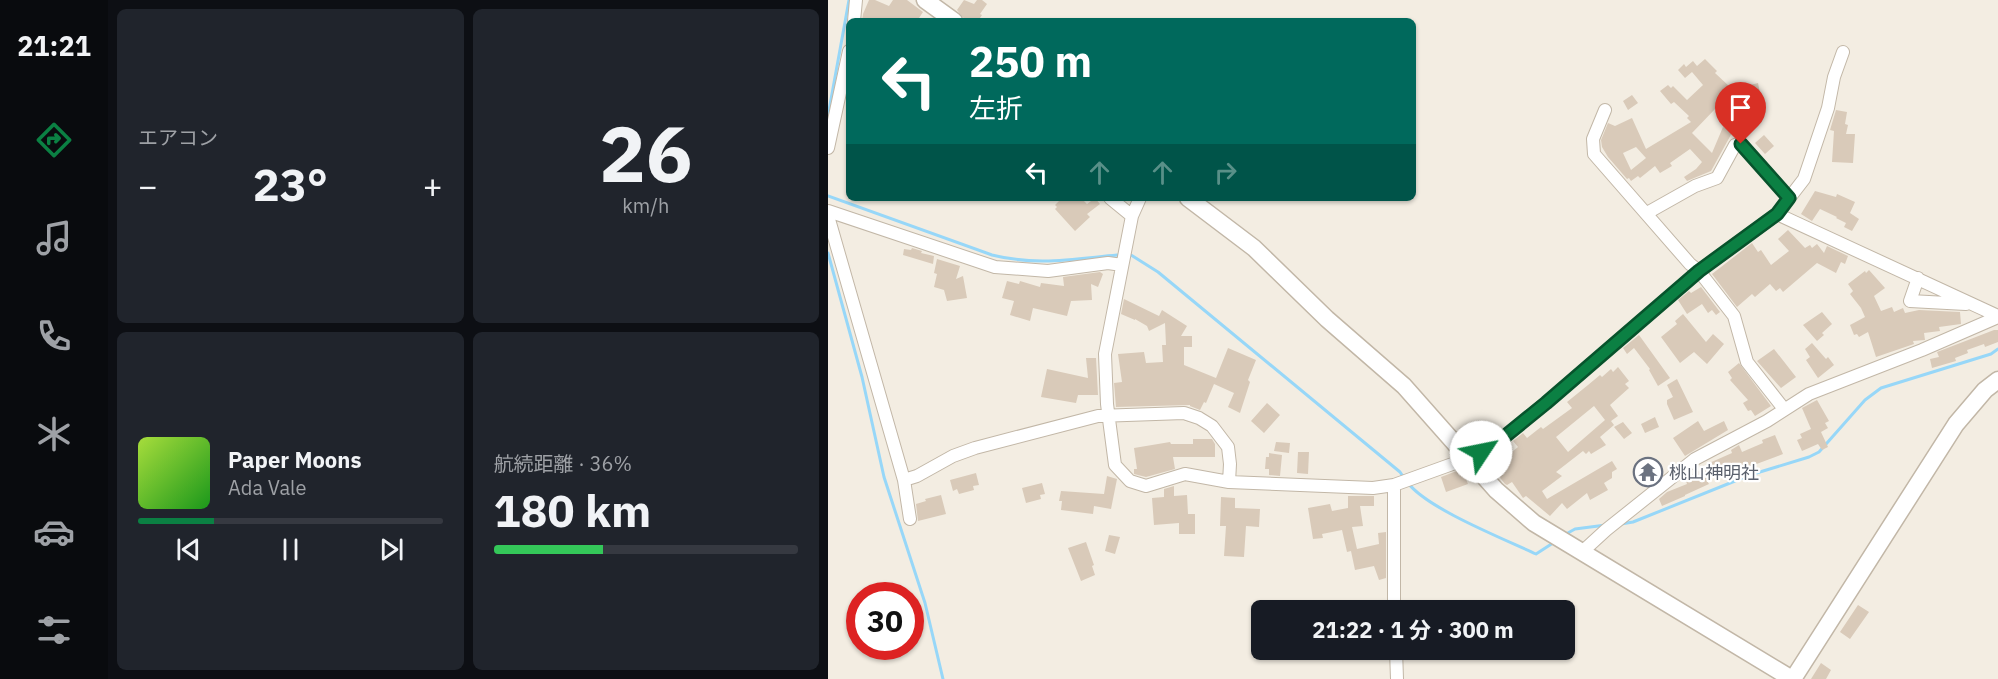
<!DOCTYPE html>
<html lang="ja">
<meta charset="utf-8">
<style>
body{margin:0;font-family:"IBM Plex Sans","Noto Sans JP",sans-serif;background:#20242c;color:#f1f3f6;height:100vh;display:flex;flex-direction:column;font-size:22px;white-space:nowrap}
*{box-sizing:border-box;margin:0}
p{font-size:20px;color:#9ea1a6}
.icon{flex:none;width:33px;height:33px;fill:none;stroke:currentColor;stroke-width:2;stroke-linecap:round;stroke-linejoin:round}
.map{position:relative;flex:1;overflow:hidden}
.side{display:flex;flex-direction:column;gap:9px;padding:9px;background:#0d0f14;width:720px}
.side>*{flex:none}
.banner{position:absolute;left:18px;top:18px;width:570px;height:183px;border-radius:9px;box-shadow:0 2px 4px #0004;background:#00695c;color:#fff;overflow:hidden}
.speed{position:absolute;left:18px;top:582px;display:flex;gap:12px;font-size:30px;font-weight:700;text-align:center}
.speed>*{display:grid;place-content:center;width:78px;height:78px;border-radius:50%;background:#171b24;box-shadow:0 2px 4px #0004;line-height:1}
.speed .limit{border:9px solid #d22;background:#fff;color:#111}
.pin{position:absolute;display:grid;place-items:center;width:51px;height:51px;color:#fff;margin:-62px -26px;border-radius:50% 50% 50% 0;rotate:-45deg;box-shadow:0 0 6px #0007}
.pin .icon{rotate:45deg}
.me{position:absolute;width:66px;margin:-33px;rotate:56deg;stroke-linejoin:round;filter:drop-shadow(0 0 4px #0008)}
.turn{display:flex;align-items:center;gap:21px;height:126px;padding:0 24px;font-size:27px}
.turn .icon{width:78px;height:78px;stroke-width:2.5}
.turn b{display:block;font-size:42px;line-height:51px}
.lanes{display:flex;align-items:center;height:57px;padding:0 24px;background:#0003;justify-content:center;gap:30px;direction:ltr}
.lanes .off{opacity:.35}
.big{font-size:45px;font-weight:700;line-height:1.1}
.side .tile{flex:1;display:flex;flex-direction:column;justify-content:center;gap:9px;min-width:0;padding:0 21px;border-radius:9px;background:#20242c}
.side .dial{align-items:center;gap:0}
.dial b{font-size:78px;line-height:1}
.song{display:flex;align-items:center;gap:18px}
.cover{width:72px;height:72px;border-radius:9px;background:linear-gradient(135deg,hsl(80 70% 55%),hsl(120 70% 35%))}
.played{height:6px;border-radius:3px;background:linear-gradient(90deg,#0b8043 25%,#363941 25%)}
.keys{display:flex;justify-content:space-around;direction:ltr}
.heat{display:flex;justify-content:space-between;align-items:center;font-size:33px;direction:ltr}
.charge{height:9px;border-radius:4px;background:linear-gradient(90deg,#34c759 36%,#363941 0)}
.side .tiles{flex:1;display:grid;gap:9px;grid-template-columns:repeat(2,1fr)}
.trip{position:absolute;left:423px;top:600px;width:324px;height:60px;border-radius:9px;background:#171b24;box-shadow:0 2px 4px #0004;font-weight:700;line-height:60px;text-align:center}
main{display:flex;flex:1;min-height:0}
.dock{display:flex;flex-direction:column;width:108px;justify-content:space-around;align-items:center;background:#090b0e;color:#9ea1a6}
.dock .icon{width:42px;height:42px}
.dock .active{color:#0b8043}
.dock b{font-size:27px;color:#f1f3f6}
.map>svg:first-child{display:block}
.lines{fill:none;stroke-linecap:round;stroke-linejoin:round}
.stream{stroke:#97d7f8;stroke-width:3}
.building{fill:#d9cab9;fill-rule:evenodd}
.minor-casing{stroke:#c2b7a7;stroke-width:14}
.tertiary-casing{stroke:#c2b7a7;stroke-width:19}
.minor{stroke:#fff;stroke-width:12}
.tertiary{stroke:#fff;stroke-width:16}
.route-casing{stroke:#07532c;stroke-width:15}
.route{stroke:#0b8043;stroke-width:10}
.labels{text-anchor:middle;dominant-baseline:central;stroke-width:4.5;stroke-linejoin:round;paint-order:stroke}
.worship-label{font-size:18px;fill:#5b616d;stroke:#fff;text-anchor:start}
</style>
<main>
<nav class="dock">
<b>21:21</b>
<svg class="icon active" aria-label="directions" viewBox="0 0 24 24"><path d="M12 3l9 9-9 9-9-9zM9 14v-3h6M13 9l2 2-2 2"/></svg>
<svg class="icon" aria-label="music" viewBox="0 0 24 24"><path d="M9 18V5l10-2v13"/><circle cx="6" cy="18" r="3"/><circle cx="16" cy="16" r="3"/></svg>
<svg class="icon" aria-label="phone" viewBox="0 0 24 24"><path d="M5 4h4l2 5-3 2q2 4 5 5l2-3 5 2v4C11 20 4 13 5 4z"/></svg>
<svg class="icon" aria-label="climate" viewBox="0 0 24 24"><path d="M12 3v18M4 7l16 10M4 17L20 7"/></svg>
<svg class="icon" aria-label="car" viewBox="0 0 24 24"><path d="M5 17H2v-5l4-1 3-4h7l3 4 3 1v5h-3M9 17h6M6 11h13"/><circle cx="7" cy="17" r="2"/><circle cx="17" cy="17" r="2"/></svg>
<svg class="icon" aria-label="filters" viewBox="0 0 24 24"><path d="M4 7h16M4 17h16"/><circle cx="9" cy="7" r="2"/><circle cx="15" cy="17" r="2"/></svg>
</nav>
<section class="side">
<div class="tiles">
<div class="tile"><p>エアコン</p>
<div class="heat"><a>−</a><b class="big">23°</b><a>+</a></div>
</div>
<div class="tile dial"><b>26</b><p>km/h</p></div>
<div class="tile">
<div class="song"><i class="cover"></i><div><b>Paper Moons</b><p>Ada Vale</p></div></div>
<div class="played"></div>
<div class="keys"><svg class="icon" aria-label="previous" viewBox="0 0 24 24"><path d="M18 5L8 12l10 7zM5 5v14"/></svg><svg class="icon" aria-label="pause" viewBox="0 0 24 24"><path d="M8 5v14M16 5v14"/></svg><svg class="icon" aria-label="next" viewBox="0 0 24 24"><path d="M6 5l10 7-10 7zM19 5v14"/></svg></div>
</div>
<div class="tile"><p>航続距離 · 36%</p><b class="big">180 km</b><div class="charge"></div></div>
</div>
</section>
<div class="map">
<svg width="1170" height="679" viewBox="0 0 1170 679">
<rect width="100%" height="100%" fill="#f3ede2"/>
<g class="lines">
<!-- stream -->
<path class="stream" d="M0,116L21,0
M0,196L164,255C208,266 245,259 289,255
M0,253L34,377L56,477L97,603L115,679
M303,255L330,272L572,472L576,478
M580,483C600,509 676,539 708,554L725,543
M793,524L805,522L922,475L981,457L991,452L1037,400L1053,388L1163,354L1170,349
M738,534L747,529L778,525"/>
</g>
<!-- building -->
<path class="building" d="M41,0H47L61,6L65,0H79L95,12L89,21H34L35,14Z
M136,0L146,4L149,0H154L159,4L152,14L154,15L150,21H138L129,10Z
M877,59L889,71L887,73L917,101L900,119L888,108L864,133L884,153L895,127L905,131L883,171L859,181L856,177L868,169L874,162L862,149L842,163L844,166L832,173L827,166L812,178L810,176L803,181L801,178L799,179L780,157L774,147L773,140L780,123L787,126L804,118L818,149L863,122L859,118L861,116L846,102L843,104L832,91L840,85L843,88L845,86L859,100L875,85L864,72L857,78L850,70L856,64L858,67L865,61L869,66ZM808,147L818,158L803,170L795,153Z
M930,83L934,103L925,116L918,86Z
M804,95L810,103L800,110L795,101Z
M1008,110L1019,112L1017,124L1020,125L1018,134H1027L1025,163L1004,162L1006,131L1002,130Z
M936,135L946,146L937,154L927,143Z
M987,191L1008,197L1009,194L1027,202L1022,213L1031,219L1024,231L1016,227L1018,223L1008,218L1009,217L992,209L984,221L973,214Z
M234,198L237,201L241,198H253L259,204L267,198L272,204L259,214L262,217L247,231L227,209L229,207L227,205Z
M960,230L977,248L982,245L984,248L989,244L996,253L999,246L1020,256L1017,264L1013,262L1008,273L989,263L955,292L952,288L948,291L942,284L927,297L924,294L909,307L884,274L924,243L930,252L933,250L943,265L961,251L950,239Z
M84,248L94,251L93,253L106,256L105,264L75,255L76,249L83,250Z
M109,259L132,266L128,279L135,276L139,298L119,301L116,290L106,287L109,274L106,273Z
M1041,270L1057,288L1046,296L1053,311L1064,307L1066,312L1075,308L1077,313L1091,310L1132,312L1133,324L1111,327L1112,331L1096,333L1097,340L1085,341L1086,344L1048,357L1040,332L1031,337L1029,334L1026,335L1022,325L1037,317L1033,308L1022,294L1025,291L1020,284L1037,271L1038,273Z
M272,272L275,274L270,287L263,284L264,300L243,301L239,316L205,308L202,321L182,315L186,301L174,298L179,281L191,284L192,281L212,287L213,283L236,286L235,277Z
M873,287L892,312L888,315L884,310L880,313L874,304L859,314L850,300L861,291L863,293Z
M296,299L331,316L334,310L359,326L353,336H364V347H356V365L388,378L400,348L428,360L420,380L422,382L412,413L400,407L406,393L386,384L378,403L376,402L372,410L362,406V405L288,407L286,383L294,382L290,354L316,352L318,363L335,362L334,345H338L337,323L321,331L319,326L307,319V320L293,314Z
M994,312L1004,324L994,333L996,335L989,341L975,325Z
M855,314L878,342L885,334L896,344L879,364L866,352L852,363L833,337L849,324L847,321Z
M1166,330H1170V342L1157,347L1156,344L1139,350L1140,353L1127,358L1128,361L1104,368L1102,359L1111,357L1109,352Z
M811,335L842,378L830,386L821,370L822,369L806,348L799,354L795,348Z
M984,343L998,359L1000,357L1006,365L990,378L978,360L982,357L977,349Z
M946,349L968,377L953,388L929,361Z
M258,358H268L270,395H250L248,403L213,397L219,369L260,378Z
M911,363L943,406L927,416L923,410L920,411L915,403L920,400L902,380L904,378L900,372Z
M790,367L801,381L797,384L801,388L782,405L790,416L783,421L786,425L772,437L778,445L763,454L761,451L758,454L755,451L728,472L734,476L714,491L719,499L784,461L789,469L784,472V478L776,483L780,490L762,500L759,493L739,509L734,503L722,516L698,496L695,498L684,482L679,485L677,484L658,460L668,454L673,461L690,447L685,441L695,433L699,438L713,427L715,429L744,408L739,402L760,385L772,375L774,377L783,369L785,372ZM766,406L777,420L740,452L728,437Z
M849,379L865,412L846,420L839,404V400L845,397L839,385Z
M989,400L1001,421L997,423L1000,428L993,432L1000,447L994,450L990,444L974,451L969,440L974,438L972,434L983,429L974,408Z
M439,403L452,415L436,433L423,421Z
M827,417L831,427L817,433L813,424Z
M870,421L876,431L896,421L900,430L857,456L845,438Z
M795,422L804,433L796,439L786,427Z
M947,435L955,454L907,472L906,470L904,471L901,465L878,479L881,484L857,495V496L834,506L831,499L839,492L859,484L857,478L881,466L879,464L904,453L903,450L911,445L914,452L935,443L934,440Z
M365,439H384L387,444V457H345L347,469L318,477L306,474V469H309L306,448L342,442L343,444H365Z
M448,442L462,443L461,453L446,451Z
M470,452H481L480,474L469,473Z
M441,453L454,455L452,476L441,475V469H437L438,457H441Z
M634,469L640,484L618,492L613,477Z
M148,473L151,485L145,486L146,490L131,494L129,489L125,491L122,480Z
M279,476L289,479L283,509L266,506L265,514L233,510L234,501H231L233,491L276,494Z
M214,483L217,494L212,495L213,499L198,503L194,488Z
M346,486V496L359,495L360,514H367V534H351V523L326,525L324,498L336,497V489Z
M113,495L118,514L90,521L88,504L98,501L97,499Z
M520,496H546V506H532L535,526L524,527L529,549L551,544L550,533L558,532V578L551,580L546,566L527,570L523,551L519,552L514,530L494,534L495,538L485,539L480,508L502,504L504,511L520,508Z
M393,497L407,498V508L432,509L431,527L418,526L416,557L396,556L398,526H392Z
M281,535L292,537L287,554L277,551Z
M258,542L266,565L264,566L267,575L253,581L240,548Z
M1030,605L1041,612L1022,639L1012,632Z
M993,663L1003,670L998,679H983Z"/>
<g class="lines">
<!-- minor casing -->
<g class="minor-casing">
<path id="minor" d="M26,21L28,0
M777,110L765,139L766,154L862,264L871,271L906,316L919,362L956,409
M0,148L21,51
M282,198L304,216
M312,198L304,216L277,354L279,404L287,465L302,481L318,486L357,474L401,482L545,488L566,485L641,458L665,446L718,403L871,271L949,214L1170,316
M0,211L167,267L220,271L280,263L294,265
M819,213L867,186L889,178L907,145L913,144L961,198
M949,214L976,179L1000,108L1006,77L1015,52
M0,216L76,480L82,519
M1090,278L1082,301L1138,304
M76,480L89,476L125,456L147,448L270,416L356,413L371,418L384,426L400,447L402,464L401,482
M566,485V610
M754,552L778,530L867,459L939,421L981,394L1094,350L1170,317
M568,650L569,679"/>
</g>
<!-- tertiary casing -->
<g class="tertiary-casing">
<path id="tertiary" d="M97,0L126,21
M360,198L426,248L499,319L576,386L668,490L706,523L964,679
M965,679L1128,424L1157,390L1170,380"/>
</g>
<!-- minor -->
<use href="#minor" class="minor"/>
<!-- tertiary -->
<use href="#tertiary" class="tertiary"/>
</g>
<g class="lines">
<!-- route casing -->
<g class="route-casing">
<path id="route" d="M653,452L665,446L718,403L871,271L949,214L961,198L913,144"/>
</g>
<!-- route -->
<use href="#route" class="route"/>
</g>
<!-- icons -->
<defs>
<g id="temple-ring" transform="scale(1.5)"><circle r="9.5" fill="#fff" stroke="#6b7280" stroke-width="1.5"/><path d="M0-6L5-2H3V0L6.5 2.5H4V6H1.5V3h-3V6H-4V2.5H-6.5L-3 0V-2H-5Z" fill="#6b7280"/></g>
</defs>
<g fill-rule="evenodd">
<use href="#temple-ring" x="820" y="472"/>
</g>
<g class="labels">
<!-- worship labels -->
<g class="worship-label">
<text x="841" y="472">桃山神明社</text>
</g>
</g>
</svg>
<div class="speed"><div class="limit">30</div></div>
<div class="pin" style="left:913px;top:144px;background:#d93025"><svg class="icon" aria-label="arrive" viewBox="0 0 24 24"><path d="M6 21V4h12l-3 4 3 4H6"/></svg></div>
<svg class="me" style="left:653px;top:452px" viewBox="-20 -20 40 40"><circle r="19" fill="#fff"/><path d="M0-13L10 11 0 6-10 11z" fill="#0b8043"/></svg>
<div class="trip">21:22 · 1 分 · 300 m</div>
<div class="banner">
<div class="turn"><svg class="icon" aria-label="left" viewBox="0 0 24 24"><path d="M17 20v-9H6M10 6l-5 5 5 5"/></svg><div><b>250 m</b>左折</div></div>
<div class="lanes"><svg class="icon" aria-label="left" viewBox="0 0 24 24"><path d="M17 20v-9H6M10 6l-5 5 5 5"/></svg><svg class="icon off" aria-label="ahead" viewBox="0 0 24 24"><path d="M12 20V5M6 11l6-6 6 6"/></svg><svg class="icon off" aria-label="ahead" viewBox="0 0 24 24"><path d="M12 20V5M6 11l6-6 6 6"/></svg><svg class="icon off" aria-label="right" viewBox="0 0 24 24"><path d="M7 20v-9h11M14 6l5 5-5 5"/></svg></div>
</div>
</div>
</main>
